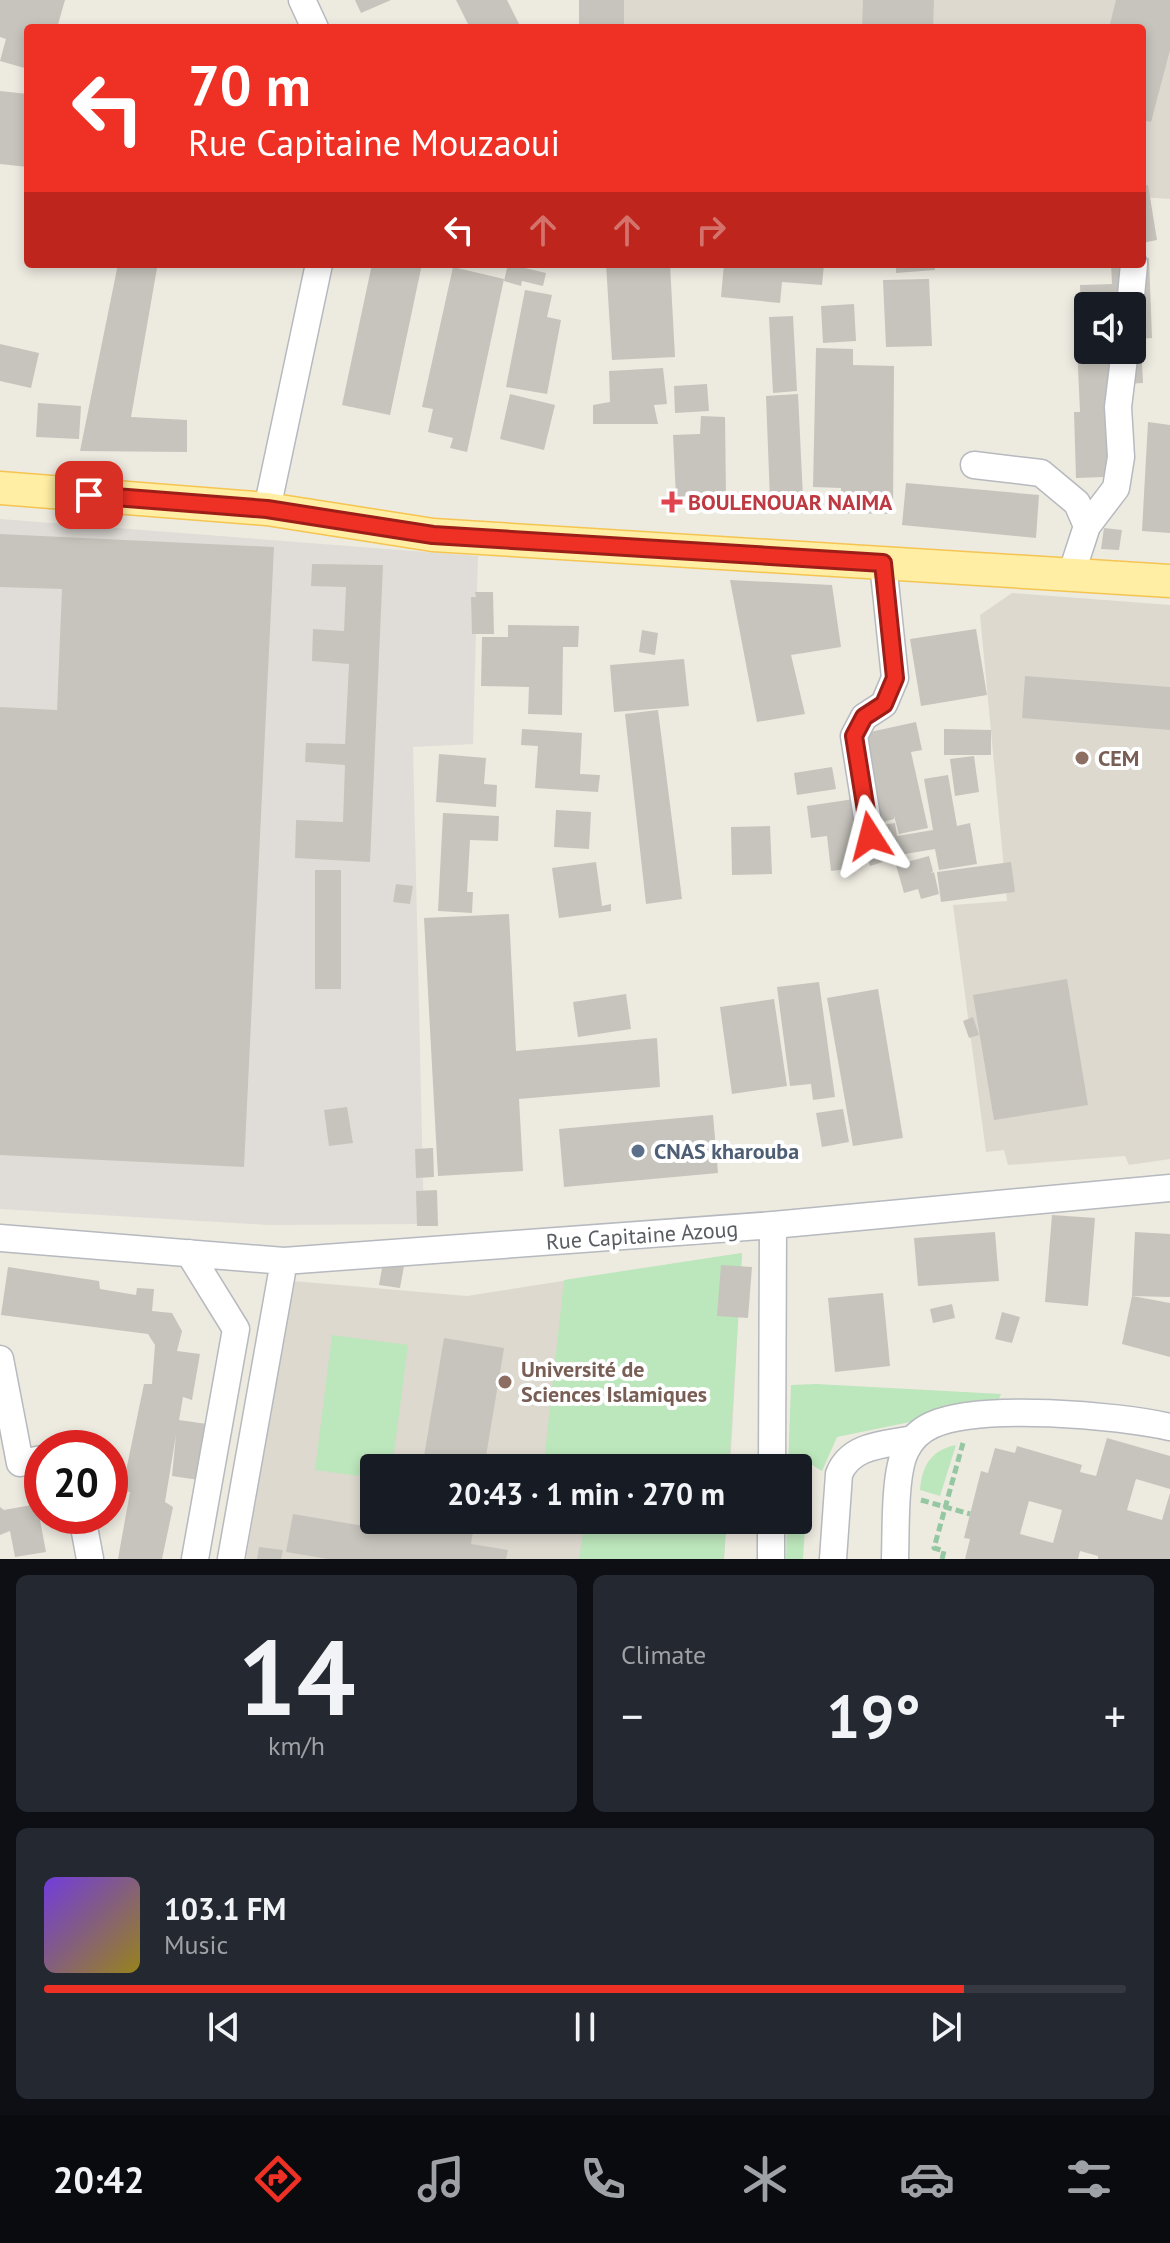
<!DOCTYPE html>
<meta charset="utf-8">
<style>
body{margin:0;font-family:"PT Sans",sans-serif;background:#242831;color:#f1f3f6;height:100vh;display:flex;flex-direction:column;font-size:30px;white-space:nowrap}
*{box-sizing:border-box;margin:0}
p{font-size:26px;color:#9ea1a6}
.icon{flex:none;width:44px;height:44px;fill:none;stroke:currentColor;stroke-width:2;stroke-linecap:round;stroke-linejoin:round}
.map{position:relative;height:1559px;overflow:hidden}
.side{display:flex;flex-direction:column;gap:16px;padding:16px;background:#0d0f14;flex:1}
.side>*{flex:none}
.guide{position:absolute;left:24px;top:24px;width:1122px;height:244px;border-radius:8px;box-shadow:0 4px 12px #0003;background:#ee3025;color:#fff;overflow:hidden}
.fabs{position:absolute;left:1074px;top:292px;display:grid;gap:16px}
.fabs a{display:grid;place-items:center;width:72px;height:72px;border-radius:8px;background:#171b24;box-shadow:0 4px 12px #0003;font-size:40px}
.speed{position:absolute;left:24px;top:1430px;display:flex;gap:16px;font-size:40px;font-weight:700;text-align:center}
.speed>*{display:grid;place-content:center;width:104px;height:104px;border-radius:50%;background:#171b24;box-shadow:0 4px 12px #0003;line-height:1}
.speed .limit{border:12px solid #d22;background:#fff;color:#111}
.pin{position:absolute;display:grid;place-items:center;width:68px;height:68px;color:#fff;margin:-34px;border-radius:16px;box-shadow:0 4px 12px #0006}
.me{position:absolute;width:88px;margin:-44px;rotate:351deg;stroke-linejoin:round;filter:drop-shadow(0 0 6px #0008)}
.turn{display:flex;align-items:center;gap:28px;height:168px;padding:0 32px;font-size:36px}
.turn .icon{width:104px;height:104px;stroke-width:2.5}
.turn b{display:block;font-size:56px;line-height:68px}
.lanes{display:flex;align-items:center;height:76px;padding:0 32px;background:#0003;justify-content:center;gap:40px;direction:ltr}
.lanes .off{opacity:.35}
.big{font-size:60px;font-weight:600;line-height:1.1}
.side .tile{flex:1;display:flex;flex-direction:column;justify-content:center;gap:12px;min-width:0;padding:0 28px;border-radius:12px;background:#242831}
.side .dial{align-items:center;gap:0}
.dial b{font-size:104px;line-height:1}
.song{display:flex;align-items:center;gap:24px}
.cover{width:96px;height:96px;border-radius:12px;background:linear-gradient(135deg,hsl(260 70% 55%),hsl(50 70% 35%))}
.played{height:8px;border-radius:4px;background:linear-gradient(90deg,#ee3025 85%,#363941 85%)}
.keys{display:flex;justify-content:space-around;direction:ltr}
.heat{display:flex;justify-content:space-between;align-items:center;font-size:44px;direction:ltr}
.side .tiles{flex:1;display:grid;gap:16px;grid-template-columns:1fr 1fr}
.tile:last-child{grid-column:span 2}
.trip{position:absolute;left:360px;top:1454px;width:452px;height:80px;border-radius:8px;background:#171b24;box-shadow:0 4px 12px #0003;font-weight:600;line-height:80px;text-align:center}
.dock{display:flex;height:128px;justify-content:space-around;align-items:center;background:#090b0e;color:#9ea1a6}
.dock .icon{width:56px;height:56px}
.dock .current{color:#ee3025}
.dock b{font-size:36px;color:#f1f3f6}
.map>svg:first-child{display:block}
.industrial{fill:#e0ddd8}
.education{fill:#ddd9cf}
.green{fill:#bce6bb}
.building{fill:#c7c4bd;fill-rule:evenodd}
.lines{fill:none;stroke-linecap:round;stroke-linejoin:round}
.minor-casing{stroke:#b6b9be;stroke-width:29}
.major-casing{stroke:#f5c451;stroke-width:35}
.path{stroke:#94c7a2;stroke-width:5;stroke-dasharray:8 4;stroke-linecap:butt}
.minor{stroke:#fff;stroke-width:26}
.major{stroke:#ffeea3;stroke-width:32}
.route-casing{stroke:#9b1f18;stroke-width:20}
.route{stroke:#ee3025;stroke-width:14}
.health-dot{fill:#e0444e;stroke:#fff;stroke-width:3}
.education-dot{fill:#8d6e63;stroke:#fff;stroke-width:3}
.service-dot{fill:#5c6f8a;stroke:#fff;stroke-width:3}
.labels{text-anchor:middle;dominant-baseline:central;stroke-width:8;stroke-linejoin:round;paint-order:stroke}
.health-label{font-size:22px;font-weight:bold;fill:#be3a42;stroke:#fff;text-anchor:start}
.education-label{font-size:22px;font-weight:bold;fill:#785e54;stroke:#fff;text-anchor:start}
.service-label{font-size:22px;font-weight:bold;fill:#4e5e75;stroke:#fff;text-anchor:start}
.street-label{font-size:22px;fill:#595d62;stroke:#fff}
</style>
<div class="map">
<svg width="1170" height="1559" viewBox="0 0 1170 1559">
<rect width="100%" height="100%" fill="#edeae0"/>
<!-- industrial -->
<path class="industrial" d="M0,519L478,556L473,744L413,747L424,1224L269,1225L0,1209Z"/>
<!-- education -->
<path class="education" d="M613,0H1170V199L1142,197V28H612Z
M1012,593L1170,605V1159L1129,1165L1125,1156L1008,1165L1004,1150L986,1152L953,905L1007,901L980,615Z
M742,1253L730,1468H374V1520H727L724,1559H246L293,1281L467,1296Z"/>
<!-- green -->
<path class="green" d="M742,1253L729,1468H592L544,1462L564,1280Z
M332,1335L408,1345L392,1468H374V1478L315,1470Z
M816,1384L1001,1394L995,1408L983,1407L837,1437L822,1471L809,1463L803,1559H786L787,1520H798V1468H788L791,1385Z
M956,1445L940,1496L920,1490C922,1466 931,1450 956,1445Z
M585,1520H726L724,1559H579Z"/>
<!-- building -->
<path class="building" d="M0,0H65L57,28H28V69L0,61L6,39L0,37Z
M355,0H391L361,13Z
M456,0H507L521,28H470Z
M579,0H624V28H579Z
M863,0H934L933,28H862Z
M1116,0H1170V50L1151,122L1142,120V28H1109Z
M0,91L28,94V167L0,164Z
M1148,185L1157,240L1142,243V186Z
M1142,258H1149L1152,338L1135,339L1136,363H1142L1143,383L1124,384L1131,476L1076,478L1074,412H1080L1077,346H1082L1080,285L1112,284L1111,264H1142ZM1088,306H1132V350H1088Z
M118,264H193L192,267L157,268L131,417L187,420V452L80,451Z
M372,264H422L390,415L342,405Z
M508,264L546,273L543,286L522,281L521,286L504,281Z
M606,264H670L675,357L612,360Z
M724,264H824L822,285L782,282L780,303L721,297Z
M896,264H934L935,270L896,273Z
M453,267L504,279L467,452L450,448L453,438L428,432L433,409L422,407Z
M929,279L932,346L886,347L883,280Z
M525,290L552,295L547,317L561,320L547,394L506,387Z
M854,304L856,341L823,343L821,306Z
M793,316L797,391L773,393L769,317Z
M0,344L39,353L31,388L0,381Z
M816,348L853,349V365L894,366L893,514L840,513L841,488L813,487Z
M663,368L667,404L654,405L658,424H593V405L610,402L609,371Z
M707,384L709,411L675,413L674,386Z
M510,394L555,405L544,450L500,439Z
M798,394L803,498L770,500L766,396Z
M38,403L81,406L79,439L36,437Z
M701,416L725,417L726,498L676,497L673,435L700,434Z
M1148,422L1170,425V533L1142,531Z
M906,483L1039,495L1036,538L902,525Z
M1104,528L1122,530L1119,550L1101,549Z
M0,534L274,547L244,1167L0,1155V707L57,710L62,589L0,587Z
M312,564L383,565L370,862L295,858L296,820L343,822L345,765L305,762L306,743L345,744L349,664L312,661L313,629L344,631L346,587L311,586Z
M730,580L832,585L841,647L791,655L805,714L757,722Z
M475,592H493L494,634H472L471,597H476Z
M508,625L579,626L578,647H563L562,715L528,714L529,687L481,686L482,637H508Z
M976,629L987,695L921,706L910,639Z
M642,630L658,633L655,655L639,652Z
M684,659L689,706L614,712L610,665Z
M1025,676L1170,687V730L1022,718Z
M658,710L682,899L646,904L625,714Z
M916,722L922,750L911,752L928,828L899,834L894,816V819L879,823L861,734Z
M522,729L582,733L580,774L600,775L598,792L535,788L538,746L521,745Z
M944,729L991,730V755H944Z
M439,754L486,758L484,784L497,785L496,807L436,802Z
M974,756L979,792L955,796L950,759Z
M832,767L836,789L797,795L794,773Z
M948,775L957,826L970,823L977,864L939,870L935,849L887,857L882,825L895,823L897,836L933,830L924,779Z
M854,799L863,867L831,871L827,836L811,838L807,806Z
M556,810L591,812L589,849L554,847Z
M443,813L499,816L498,841L470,840L467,892H473L472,913L438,911Z
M770,826L772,874L732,875L731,827Z
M878,845L883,862L870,866L864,849Z
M929,856L933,871L931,873L934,872L939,894L921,899L918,889L904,893L896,865Z
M596,862L602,906L611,904V911L559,918L552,868Z
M1011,862L1015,892L941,902L937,872Z
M315,870H341V989H315Z
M396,884L413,886L410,904L393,902Z
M509,914L516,1051L657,1038L660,1087L519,1099L523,1171L438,1176L424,918Z
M1067,979L1088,1105L994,1120L973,995Z
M819,982L835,1097L813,1100L811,1084L790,1086L777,987Z
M878,989L903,1138L853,1146L827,998Z
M626,994L631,1029L578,1037L573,1002Z
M774,999L787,1086L732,1094L720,1007Z
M973,1017L979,1035L969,1038L963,1021Z
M347,1107L353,1143L329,1146L324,1110Z
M843,1109L849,1142L822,1147L816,1113Z
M713,1115L718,1173L564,1187L559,1129Z
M433,1148L434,1177L416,1178L415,1149Z
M437,1190L438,1226H417L416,1191Z
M1052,1215L1095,1218L1088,1306L1045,1302Z
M995,1232L999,1281L918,1286L914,1238Z
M1135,1232L1170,1234V1297L1132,1296Z
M383,1263L404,1266L400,1288L379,1285Z
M721,1265L752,1267L748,1318L717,1316Z
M8,1267L99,1281L100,1289L136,1295L137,1288L154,1289L152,1311L172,1313L182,1331L177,1351L200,1354L192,1400L183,1397L179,1420L214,1425L206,1481L172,1476L176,1435L165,1502L173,1507L162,1559H118L130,1492L122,1490L144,1384H152L155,1345L148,1334L1,1315Z
M883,1293L890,1366L835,1372L828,1298Z
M1132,1296L1170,1303V1357L1122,1344Z
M952,1304L955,1318L933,1323L930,1309Z
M1002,1312L1020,1317L1012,1343L995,1339Z
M444,1338L504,1348L484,1468H422Z
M1107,1438L1170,1456V1489L1136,1479L1127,1510L1162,1520L1170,1493V1559H1098V1556L1080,1551L1078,1559H965L970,1539L964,1538L981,1471L988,1473L995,1448L1015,1453L1017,1446L1082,1465L1080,1472L1096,1476ZM1029,1501L1062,1510L1053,1543L1020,1534Z
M37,1504L46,1552L15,1557L10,1531L0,1535V1507L4,1510Z
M293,1514L411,1534L413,1520H475L471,1544L508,1550L506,1559H328L286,1552Z
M259,1547L283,1550L281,1559H257Z"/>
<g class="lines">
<!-- minor casing -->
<g class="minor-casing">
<path id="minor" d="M302,0L315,28
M1130,306L1134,264
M974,465L1041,473L1077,503L1087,526
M267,509L319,264
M1071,575L1087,526L1116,488L1121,457L1118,407L1125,350
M870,836L854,736L864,717L884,704L895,678L883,563
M0,1238L284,1261L773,1225L1170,1188
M189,1253L236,1329L195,1559
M0,1359L20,1463L42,1459
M772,1468L773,1225
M82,1516L90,1559
M231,1559L284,1261
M771,1559V1520
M833,1559L839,1474C851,1444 885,1445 913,1439
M895,1559C896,1531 894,1473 906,1450C912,1438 921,1430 932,1425C980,1403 1118,1415 1170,1427"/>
</g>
<!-- major casing -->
<g class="major-casing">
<path id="major" d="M0,488L267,509L433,535L1170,581"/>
</g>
<!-- path -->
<path class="path" d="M921,1500L970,1514
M942,1559L944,1551L934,1548L963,1443"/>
<!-- minor -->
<use href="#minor" class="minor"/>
<!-- major -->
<use href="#major" class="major"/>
</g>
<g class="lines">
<!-- route casing -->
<g class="route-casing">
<path id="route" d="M89,495L267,509L433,535L883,563L895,678L884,704L864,717L854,736L870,836"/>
</g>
<!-- route -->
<use href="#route" class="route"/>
</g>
<!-- markers -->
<path class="health-dot" d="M668 490h8v8h8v8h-8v8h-8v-8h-8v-8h8z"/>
<g class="education-dot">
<circle cx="1082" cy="758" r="8"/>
<circle cx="505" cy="1382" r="8"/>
</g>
<circle class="service-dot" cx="638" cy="1151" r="8"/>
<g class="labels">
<!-- health labels -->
<g class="health-label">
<text x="688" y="502">BOULENOUAR NAIMA</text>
</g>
<!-- education labels -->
<g class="education-label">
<text x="1098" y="758">CEM</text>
<text x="521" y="1369">Université de<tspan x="521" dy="25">Sciences Islamiques</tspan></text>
</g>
<!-- service labels -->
<g class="service-label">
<text x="654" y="1151">CNAS kharouba</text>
</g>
<!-- street labels -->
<g class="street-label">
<text transform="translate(642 1235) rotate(-4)">Rue Capitaine Azoug</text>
</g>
</g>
</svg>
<div class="fabs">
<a><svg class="icon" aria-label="sound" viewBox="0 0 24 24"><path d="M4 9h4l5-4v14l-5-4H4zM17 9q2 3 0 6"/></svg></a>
</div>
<div class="speed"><div class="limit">20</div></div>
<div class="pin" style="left:89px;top:495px;background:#d93025"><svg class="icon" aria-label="arrive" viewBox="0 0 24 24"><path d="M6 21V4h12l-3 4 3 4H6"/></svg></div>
<svg class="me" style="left:870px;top:836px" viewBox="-20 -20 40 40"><path d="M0-17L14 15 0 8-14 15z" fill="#ee3025" stroke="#fff" stroke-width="4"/></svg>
<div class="trip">20:43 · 1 min · 270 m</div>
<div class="guide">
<div class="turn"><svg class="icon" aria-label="left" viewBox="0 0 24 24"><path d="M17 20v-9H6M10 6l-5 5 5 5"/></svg><div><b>70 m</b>Rue Capitaine Mouzaoui</div></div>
<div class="lanes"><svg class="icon" aria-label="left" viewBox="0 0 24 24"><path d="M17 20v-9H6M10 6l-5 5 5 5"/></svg><svg class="icon off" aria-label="ahead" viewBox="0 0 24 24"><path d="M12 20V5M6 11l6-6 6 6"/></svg><svg class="icon off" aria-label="ahead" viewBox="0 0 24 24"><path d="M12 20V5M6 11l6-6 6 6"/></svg><svg class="icon off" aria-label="right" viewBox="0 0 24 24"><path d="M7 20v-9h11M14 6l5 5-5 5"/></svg></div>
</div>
</div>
<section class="side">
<div class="tiles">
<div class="tile dial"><b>14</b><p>km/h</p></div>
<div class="tile"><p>Climate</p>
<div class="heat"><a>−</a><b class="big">19°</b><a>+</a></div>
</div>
<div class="tile">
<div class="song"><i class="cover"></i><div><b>103.1 FM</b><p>Music</p></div></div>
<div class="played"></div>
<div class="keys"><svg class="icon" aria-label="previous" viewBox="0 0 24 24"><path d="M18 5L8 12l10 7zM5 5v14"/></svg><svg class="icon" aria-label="pause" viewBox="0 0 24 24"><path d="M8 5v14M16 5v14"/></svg><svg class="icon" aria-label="next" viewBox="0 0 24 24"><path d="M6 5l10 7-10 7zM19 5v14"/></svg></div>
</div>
</div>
</section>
<nav class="dock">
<b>20:42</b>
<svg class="icon current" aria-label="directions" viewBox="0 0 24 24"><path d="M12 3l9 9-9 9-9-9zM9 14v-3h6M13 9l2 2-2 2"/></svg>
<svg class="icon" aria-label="music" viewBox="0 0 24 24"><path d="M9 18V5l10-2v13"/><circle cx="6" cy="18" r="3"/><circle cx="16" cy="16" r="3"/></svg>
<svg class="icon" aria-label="phone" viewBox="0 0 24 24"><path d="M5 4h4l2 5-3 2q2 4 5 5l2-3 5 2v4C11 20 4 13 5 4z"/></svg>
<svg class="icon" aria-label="climate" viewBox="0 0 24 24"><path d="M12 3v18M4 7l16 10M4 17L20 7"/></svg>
<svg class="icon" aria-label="car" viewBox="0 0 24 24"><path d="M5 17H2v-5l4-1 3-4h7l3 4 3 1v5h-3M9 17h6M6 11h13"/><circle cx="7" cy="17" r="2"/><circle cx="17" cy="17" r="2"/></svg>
<svg class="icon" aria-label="filters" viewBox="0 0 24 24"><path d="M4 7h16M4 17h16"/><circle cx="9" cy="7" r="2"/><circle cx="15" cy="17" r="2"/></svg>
</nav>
